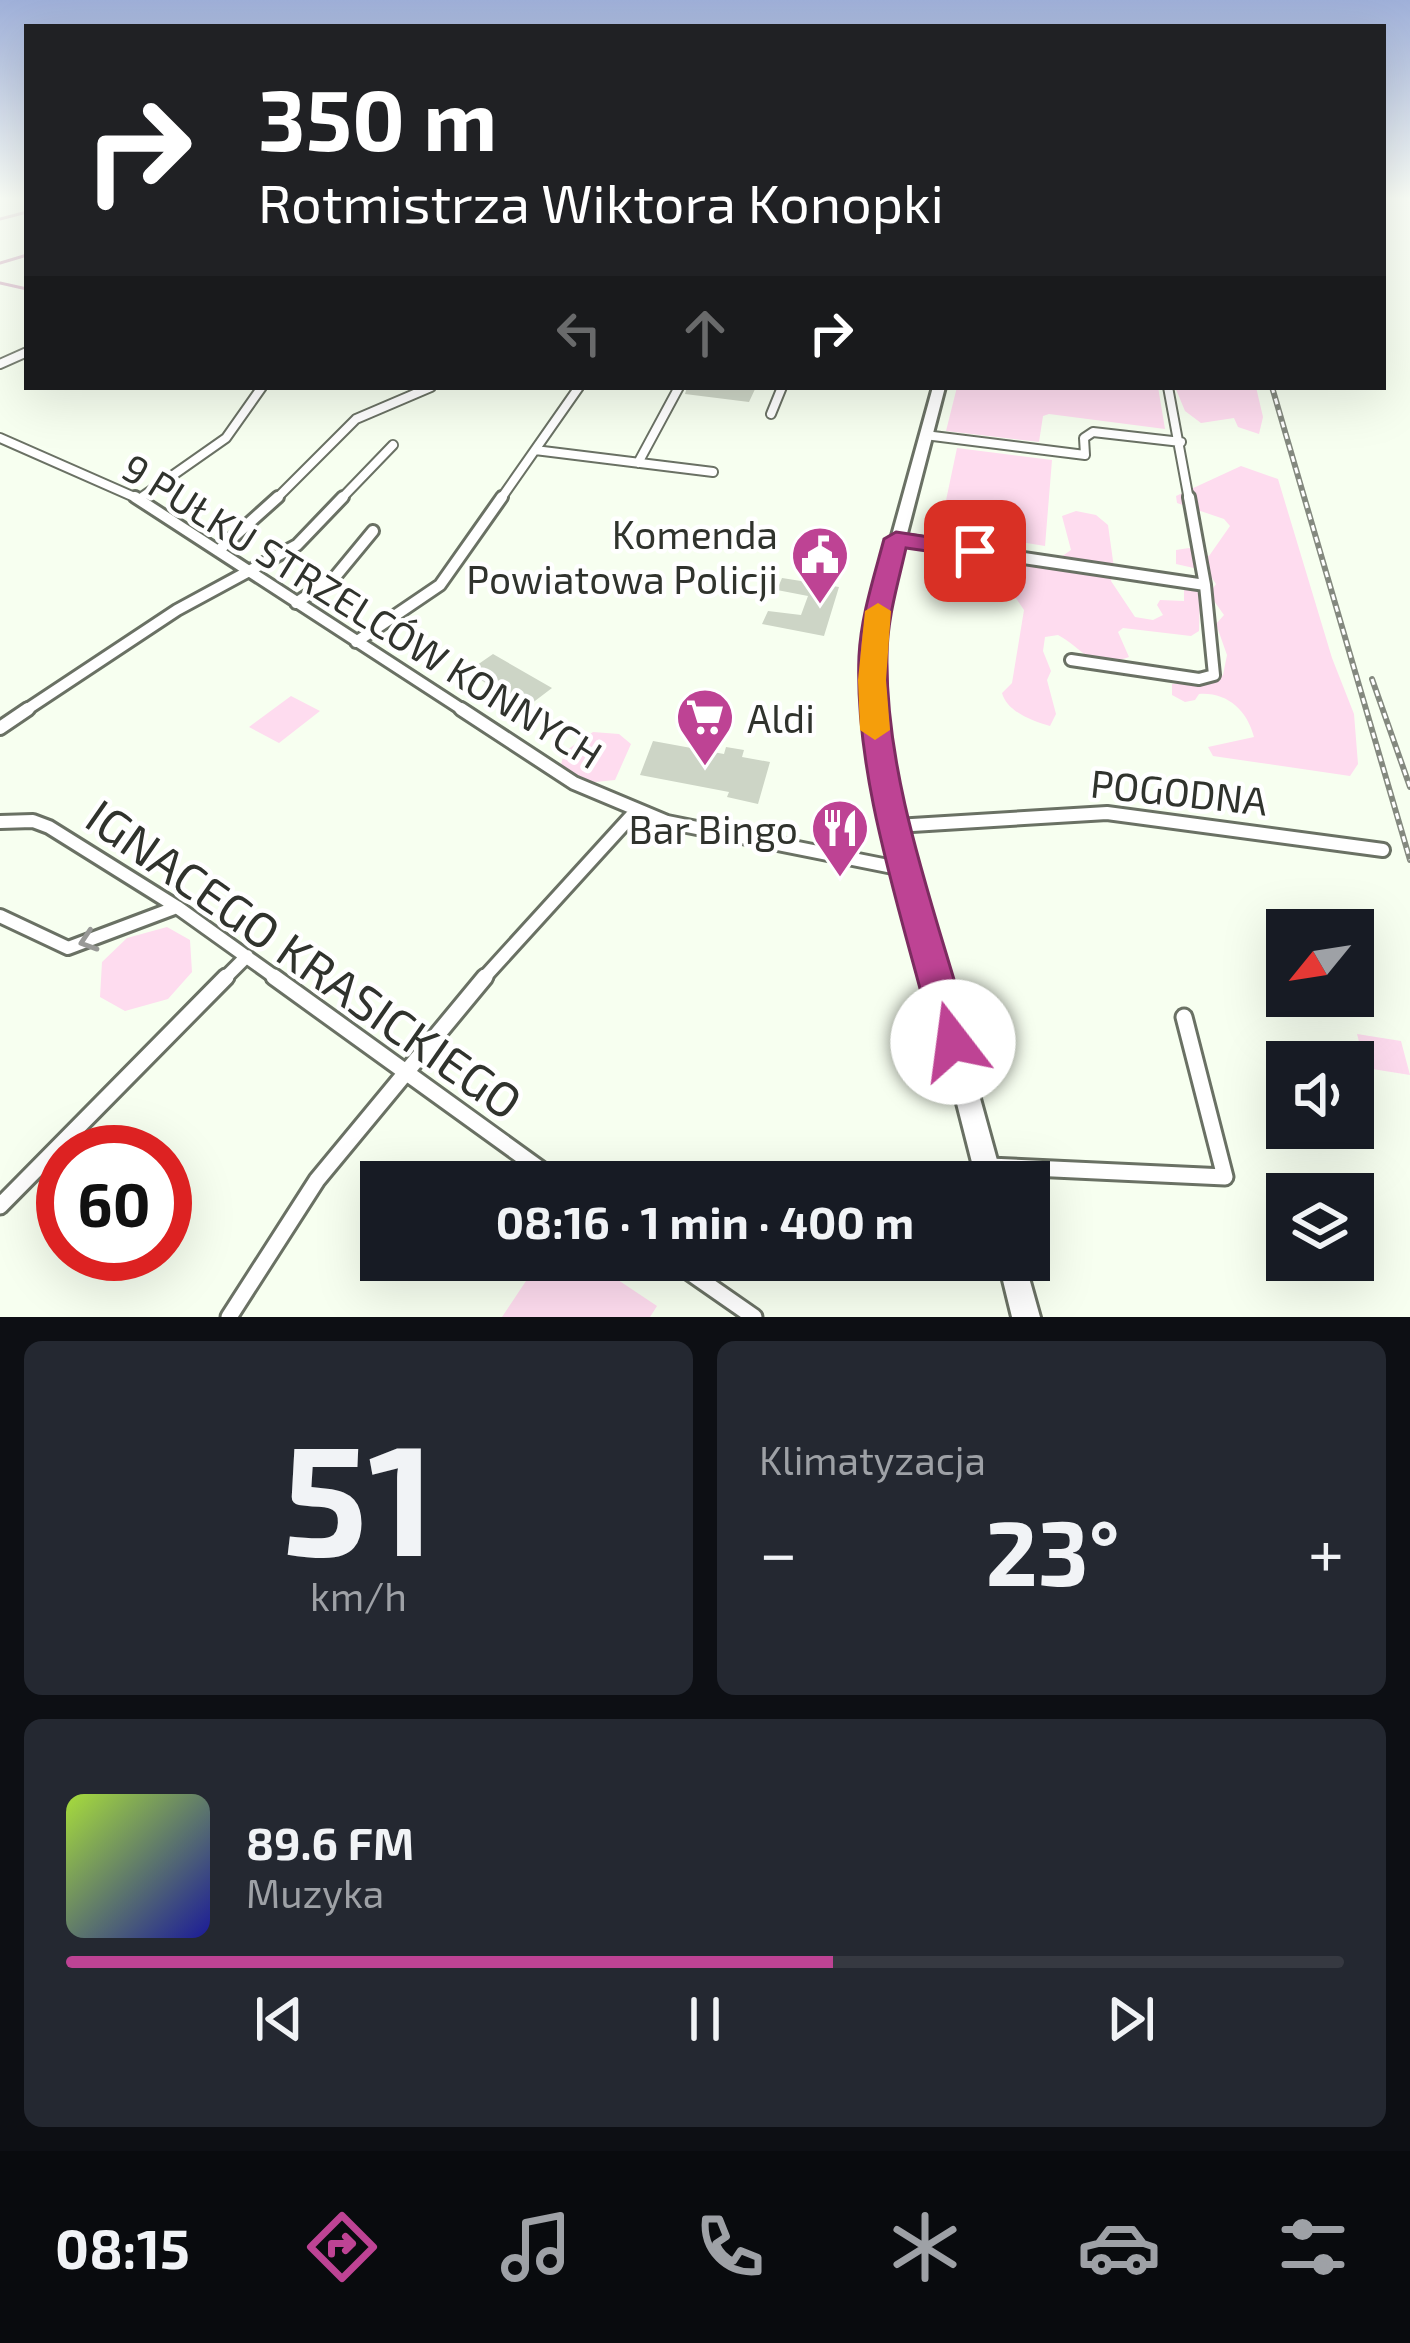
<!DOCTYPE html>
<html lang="pl">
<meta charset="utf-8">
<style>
body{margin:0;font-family:"Exo 2",sans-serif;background:#242831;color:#f1f3f6;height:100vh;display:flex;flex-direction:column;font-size:45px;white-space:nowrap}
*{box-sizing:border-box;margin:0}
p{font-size:39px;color:#9ea1a6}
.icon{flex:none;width:66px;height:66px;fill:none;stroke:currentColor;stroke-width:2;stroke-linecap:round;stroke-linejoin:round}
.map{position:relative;height:1317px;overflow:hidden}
.details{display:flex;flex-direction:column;gap:24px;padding:24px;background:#0d0f14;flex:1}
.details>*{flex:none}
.top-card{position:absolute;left:24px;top:24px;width:1362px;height:366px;border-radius:0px;box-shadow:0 12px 48px #0002;background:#202124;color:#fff;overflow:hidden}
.needle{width:78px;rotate:240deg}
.controls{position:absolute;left:1266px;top:909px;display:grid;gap:24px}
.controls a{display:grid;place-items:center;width:108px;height:108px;border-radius:0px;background:#171b24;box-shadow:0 12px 48px #0002;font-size:60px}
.speed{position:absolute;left:36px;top:1125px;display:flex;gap:24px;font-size:60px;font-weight:700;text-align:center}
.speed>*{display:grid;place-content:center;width:156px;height:156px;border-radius:50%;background:#171b24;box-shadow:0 12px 48px #0002;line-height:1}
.speed .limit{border:18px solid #d22;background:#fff;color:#111}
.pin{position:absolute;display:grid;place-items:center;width:102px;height:102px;color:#fff;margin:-51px;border-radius:24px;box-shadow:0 6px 18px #0006}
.me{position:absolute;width:132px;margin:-66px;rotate:345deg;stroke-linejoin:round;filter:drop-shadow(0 0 9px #0008)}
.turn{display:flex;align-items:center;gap:42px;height:252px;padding:0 36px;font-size:54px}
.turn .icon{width:156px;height:156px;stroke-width:2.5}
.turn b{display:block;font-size:84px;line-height:102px}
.lanes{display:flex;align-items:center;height:114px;padding:0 36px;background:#0003;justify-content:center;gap:60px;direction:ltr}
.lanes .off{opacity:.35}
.big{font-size:90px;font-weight:700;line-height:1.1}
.details .widget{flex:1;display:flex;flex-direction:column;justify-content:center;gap:18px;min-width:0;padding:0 42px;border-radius:18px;background:#242831}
.details .dial{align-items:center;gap:0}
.dial b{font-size:156px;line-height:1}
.song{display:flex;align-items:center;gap:36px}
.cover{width:144px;height:144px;border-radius:18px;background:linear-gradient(135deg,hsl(80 70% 55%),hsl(240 70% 35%))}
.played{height:12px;border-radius:6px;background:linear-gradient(90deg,#be4394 60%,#363941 60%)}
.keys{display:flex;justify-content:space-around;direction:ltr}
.heat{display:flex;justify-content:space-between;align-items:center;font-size:66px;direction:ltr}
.details .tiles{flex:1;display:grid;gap:24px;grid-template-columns:1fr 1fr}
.widget:last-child{grid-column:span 2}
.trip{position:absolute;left:360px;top:1161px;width:690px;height:120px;border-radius:0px;background:#171b24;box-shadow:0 12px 48px #0002;font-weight:700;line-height:120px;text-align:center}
.tabs{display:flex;height:192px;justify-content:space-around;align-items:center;background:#090b0e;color:#9ea1a6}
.tabs .icon{width:84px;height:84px}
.tabs .active{color:#be4394}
.tabs b{font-size:54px;color:#f1f3f6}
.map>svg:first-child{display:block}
.green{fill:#fedcef}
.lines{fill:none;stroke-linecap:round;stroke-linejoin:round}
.stream{stroke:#d3abc2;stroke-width:3}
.building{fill:#cdd5c6}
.street-far3-casing{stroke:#6a7164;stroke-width:12}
.street-far2-casing{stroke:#6a7164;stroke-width:16}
.street-far1-casing{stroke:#6a7164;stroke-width:18}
.street-casing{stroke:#6a7164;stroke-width:21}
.primary-casing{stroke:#6a7164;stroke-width:6}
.street-far3{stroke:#fff;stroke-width:8}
.street-far2{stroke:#fff;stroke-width:10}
.street-far1{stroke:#fff;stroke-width:12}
.street{stroke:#fff;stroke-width:15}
.primary{fill:#fff;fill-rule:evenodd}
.rail-casing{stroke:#84897f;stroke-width:6}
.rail{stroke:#fff;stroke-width:3;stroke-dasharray:6;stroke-linecap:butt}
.oneway{stroke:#989996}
.route{fill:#be4394;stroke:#7c2c60;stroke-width:3}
.slow{fill:#f59e0b}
.labels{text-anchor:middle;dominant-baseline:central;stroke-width:9;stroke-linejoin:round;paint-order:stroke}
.poi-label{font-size:39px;fill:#30332d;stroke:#fff;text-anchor:end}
.street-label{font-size:39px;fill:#30332d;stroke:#fff}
.near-street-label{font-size:48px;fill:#30332d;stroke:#fff}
</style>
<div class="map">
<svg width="1410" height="1317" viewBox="0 0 1410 1317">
<rect width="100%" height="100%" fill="#f7fff0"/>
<!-- green -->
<path class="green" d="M957,387H1158L1165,429L1049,414L1043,416L1039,442L946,431Z
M1175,387H1256L1263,417L1259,434L1238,427L1234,418L1201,423L1185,411Z
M957,448L1052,460L1045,546L940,529Z
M1241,466L1278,479L1332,658L1354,714L1358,764L1350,776L1213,756L1208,747L1254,737C1247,710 1227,692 1199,694L1195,700L1185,702L1172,695V684L1211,683L1223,675L1227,655L1216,624L1224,615L1209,594L1216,584L1207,571L1176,564V550L1189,548L1209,556L1230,526L1224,519L1177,503L1176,496Z
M1076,511L1096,515L1108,525L1114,568L1111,581L1135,617L1153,620L1163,615L1157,605L1160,600L1184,601V588L1200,590L1199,631L1191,636L1123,628L1118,632L1129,657C1088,671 1086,650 1058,635L1045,637L1043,651L1051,671L1047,680L1056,714L1050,726C1033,721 1007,712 1002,693L1012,683L1024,610L1009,588L1026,563L1061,557L1071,550L1062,516Z
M291,696L320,711L279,743L249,727Z
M593,732L619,734L631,744L615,780L586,783L561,765L564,752Z
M167,927L190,940L192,972L168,999L125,1011L100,997L102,962L127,938Z
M1357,1034L1401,1041L1410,1075L1366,1068Z
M540,1260H588L657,1306L650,1317H502Z"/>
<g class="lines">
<!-- stream -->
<path class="stream" d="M0,219L27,212
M0,263L27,255
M0,283L27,289"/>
</g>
<!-- building -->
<path class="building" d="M687,387H756L749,402L685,394Z
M782,578L839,587L824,636L762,624L768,611L801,615L808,596L777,590Z
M493,654L552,688L527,707L467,672Z
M653,741L724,754L726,747L744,750L742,757L770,762L758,804L727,797L729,792L640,775Z"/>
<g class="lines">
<!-- street-far3 casing -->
<g class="street-far3-casing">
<path id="street-far3" d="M0,364L27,352
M1168,387L1189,500
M771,414L782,387
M925,435L1085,455L1084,438L1093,432L1181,442
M0,438L141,500
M535,450L713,472
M638,463L679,387
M139,499L226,438L262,387
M275,500L356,419L431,387
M340,500L393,445
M500,500L579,387"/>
</g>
<!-- street-far2 casing -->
<g class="street-far2-casing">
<path id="street-far2" d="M135,497L466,712
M896,539L1205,585
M218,551L278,497
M296,603L335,577L373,531
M356,642L440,585L502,497
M1071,660L1199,679L1214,675L1205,585L1189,497
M23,712L177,610L297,545L343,497"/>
</g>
<!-- street-far1 casing -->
<g class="street-far1-casing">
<path id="street-far1" d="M461,709L574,783L667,822L908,870
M0,728L28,709
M0,822L33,821L49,827L177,907L279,980
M896,826L1107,813L1383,850
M0,916L68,948L177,907
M223,980L247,956
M482,980L635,812"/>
</g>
<!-- street casing -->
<g class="street-casing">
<path id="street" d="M274,977L558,1182
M989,1166L1225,1177L1184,1017
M0,1206L226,977
M672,1260L754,1317
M229,1317L317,1180L485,977"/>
</g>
<!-- primary casing -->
<g class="primary-casing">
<path id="primary" d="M933,387H945L883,626L882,709L896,793L1003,1182H977L878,793L864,709L867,626Z
M998,1260H1024L1040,1317H1012Z"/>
</g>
<!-- street-far3 -->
<use href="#street-far3" class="street-far3"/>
<!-- street-far2 -->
<use href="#street-far2" class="street-far2"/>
<!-- street-far1 -->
<use href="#street-far1" class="street-far1"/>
<!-- street -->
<use href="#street" class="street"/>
<!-- primary -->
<use href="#primary" class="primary"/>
<!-- rail casing -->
<g class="rail-casing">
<path id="rail" d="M1272,387L1410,860
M1372,679L1410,787"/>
</g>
<!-- rail -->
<use href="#rail" class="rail"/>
</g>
<!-- one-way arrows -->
<defs><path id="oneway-chevron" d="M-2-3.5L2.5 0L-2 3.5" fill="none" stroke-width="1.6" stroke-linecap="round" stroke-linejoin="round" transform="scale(3)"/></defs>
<use class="oneway" href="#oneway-chevron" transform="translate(88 941) rotate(162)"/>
<!-- sky -->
<linearGradient id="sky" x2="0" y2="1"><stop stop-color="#9fb0d9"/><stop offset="0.52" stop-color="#fbfff8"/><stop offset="1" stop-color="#fbfff8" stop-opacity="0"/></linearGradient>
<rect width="1410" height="382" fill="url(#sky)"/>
<!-- route -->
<path class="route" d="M896,532L975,544L987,551L975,558L906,548C898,584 887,619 887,656C885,783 939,920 972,1042L967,1054L953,1059L940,1054L934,1042C904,920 854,781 859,656C861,616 874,577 884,539Z"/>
<!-- slow -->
<path class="slow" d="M878,603L891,611L886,680L890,730L875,740L860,730L858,680L865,611Z"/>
<!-- icons -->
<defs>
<g id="civic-pin" transform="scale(3)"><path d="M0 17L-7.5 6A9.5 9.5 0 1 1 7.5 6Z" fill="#be4394" stroke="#fff"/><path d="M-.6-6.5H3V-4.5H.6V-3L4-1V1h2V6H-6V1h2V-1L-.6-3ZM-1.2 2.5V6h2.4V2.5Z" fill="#fff"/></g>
<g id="supermarket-pin" transform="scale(3)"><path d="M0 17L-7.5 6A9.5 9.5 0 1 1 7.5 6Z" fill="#be4394" stroke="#fff"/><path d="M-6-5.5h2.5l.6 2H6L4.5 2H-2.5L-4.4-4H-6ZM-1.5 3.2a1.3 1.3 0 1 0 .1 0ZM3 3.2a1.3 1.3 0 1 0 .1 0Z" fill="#fff"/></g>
<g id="restaurant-pin" transform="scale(3)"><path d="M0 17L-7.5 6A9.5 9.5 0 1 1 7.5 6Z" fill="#be4394" stroke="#fff"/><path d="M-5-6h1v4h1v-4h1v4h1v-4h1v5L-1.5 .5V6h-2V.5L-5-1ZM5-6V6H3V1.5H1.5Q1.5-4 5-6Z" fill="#fff"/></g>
</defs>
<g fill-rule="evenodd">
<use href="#civic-pin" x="820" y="555"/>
<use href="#supermarket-pin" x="705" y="717"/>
<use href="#restaurant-pin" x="840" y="828"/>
</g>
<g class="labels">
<!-- poi labels -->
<g class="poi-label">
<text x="778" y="533">Komenda<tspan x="778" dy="45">Powiatowa Policji</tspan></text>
<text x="747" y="717" text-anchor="start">Aldi</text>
<text x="798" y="828">Bar Bingo</text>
</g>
<!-- street labels -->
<g class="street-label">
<text transform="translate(363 610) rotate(32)">9 PUŁKU STRZELCÓW KONNYCH</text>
<text transform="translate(1179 791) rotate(6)">POGODNA</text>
</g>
<!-- near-street labels -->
<g class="near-street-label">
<text transform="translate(305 958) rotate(35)">IGNACEGO KRASICKIEGO</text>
</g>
</g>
</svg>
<div class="controls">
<a><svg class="needle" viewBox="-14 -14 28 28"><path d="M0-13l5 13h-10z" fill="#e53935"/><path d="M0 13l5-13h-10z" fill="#9ea1a6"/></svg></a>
<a><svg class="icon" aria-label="sound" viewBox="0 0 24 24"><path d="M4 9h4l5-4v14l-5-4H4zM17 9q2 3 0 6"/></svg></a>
<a><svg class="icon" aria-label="layers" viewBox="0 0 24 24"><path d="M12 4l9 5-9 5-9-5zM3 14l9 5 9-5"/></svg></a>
</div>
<div class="speed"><div class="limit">60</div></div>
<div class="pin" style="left:975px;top:551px;background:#d93025"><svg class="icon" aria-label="arrive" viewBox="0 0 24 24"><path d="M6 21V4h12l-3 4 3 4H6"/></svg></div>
<svg class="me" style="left:953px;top:1042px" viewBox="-20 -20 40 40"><circle r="19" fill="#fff"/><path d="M0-13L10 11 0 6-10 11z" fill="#be4394"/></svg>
<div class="trip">08:16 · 1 min · 400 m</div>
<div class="top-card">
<div class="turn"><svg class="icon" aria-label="right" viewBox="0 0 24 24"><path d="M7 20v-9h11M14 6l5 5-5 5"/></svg><div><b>350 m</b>Rotmistrza Wiktora Konopki</div></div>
<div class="lanes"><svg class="icon off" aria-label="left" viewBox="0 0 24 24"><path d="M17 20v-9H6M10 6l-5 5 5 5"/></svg><svg class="icon off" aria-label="ahead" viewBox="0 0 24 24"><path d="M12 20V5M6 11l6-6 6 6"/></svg><svg class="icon" aria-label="right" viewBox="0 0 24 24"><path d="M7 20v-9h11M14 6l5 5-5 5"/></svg></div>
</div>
</div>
<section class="details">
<div class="tiles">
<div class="widget dial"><b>51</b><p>km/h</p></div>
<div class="widget"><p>Klimatyzacja</p>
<div class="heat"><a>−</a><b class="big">23°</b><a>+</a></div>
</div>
<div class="widget">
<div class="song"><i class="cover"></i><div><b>89.6 FM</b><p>Muzyka</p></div></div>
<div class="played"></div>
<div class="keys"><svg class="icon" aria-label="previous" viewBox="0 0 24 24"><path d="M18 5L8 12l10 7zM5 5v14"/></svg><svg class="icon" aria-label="pause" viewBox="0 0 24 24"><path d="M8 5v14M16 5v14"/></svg><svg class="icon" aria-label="next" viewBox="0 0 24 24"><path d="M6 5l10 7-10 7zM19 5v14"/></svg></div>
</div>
</div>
</section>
<nav class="tabs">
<b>08:15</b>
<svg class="icon active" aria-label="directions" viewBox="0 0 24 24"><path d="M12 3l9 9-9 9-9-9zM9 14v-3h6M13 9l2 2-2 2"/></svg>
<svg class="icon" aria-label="music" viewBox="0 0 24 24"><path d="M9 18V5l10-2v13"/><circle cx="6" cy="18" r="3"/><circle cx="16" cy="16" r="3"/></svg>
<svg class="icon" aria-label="phone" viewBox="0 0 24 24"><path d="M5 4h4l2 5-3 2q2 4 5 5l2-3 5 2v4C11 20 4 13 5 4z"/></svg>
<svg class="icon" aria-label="climate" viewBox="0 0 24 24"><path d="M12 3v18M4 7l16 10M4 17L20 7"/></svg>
<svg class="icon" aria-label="car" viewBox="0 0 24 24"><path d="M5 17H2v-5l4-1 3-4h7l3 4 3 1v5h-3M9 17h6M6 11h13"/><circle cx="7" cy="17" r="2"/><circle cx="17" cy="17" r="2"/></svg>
<svg class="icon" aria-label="filters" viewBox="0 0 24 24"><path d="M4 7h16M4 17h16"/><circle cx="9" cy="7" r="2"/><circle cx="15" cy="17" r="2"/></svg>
</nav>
